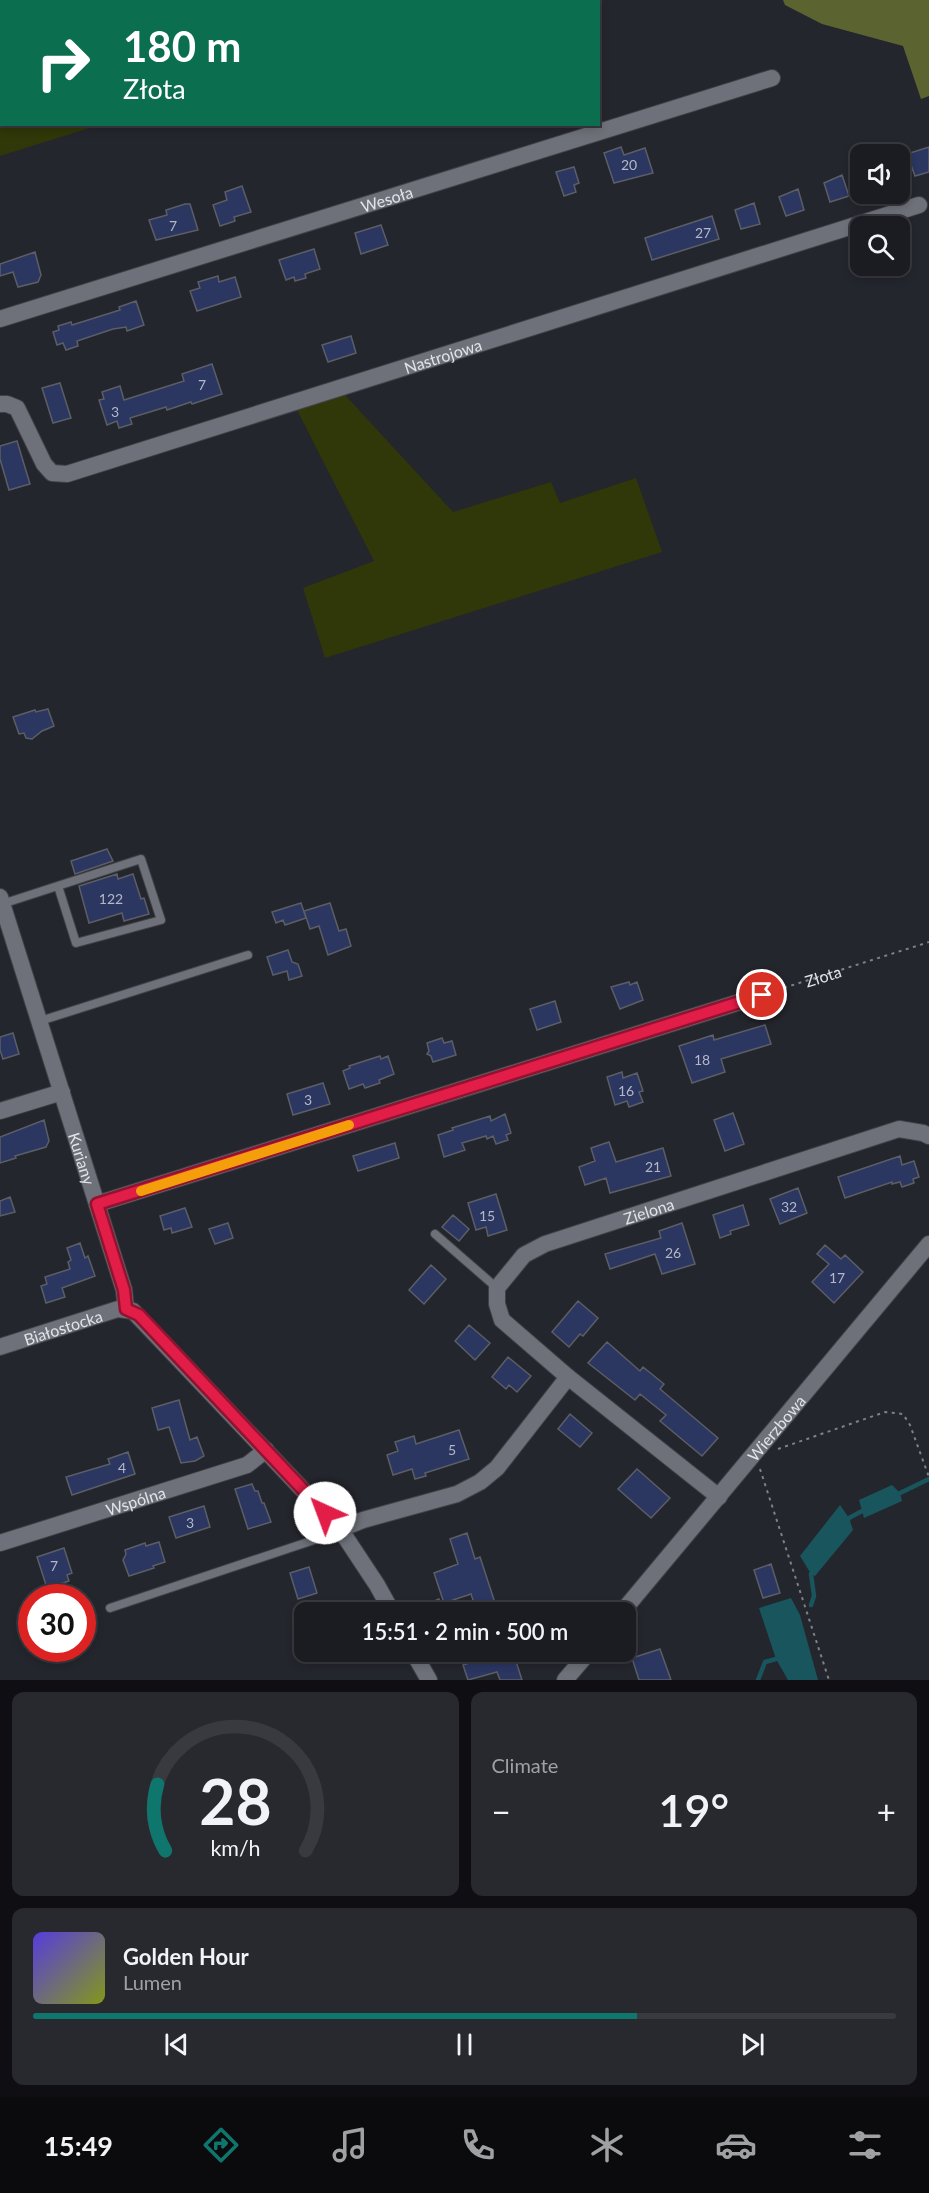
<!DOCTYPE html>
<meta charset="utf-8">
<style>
body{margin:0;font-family:Lato,sans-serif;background:#28292f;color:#f1f3f6;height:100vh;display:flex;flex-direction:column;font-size:22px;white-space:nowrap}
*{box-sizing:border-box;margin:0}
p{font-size:20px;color:#a0a1a5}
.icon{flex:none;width:33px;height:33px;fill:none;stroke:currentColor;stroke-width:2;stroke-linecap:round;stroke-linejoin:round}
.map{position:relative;height:1680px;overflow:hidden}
.sheet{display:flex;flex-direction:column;gap:12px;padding:12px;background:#0f0f13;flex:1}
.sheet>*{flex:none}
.guide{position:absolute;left:0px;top:0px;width:600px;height:126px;box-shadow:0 3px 9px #0003,0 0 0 2px #393a40;background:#0b6e4f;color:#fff;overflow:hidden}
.fabs{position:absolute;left:850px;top:144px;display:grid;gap:12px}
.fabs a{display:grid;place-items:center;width:60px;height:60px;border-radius:12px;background:#1b1c22;box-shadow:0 3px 9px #0003,0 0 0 2px #393a40;font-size:30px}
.speed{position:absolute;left:18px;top:1584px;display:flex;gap:12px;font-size:30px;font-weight:700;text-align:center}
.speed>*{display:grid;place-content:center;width:78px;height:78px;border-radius:50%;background:#1b1c22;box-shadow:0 3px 9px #0003,0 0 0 2px #393a40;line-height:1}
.speed .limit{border:9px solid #d22;background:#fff;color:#111}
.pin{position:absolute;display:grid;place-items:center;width:51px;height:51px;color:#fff;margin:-26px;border:3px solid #fff;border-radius:50%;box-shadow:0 2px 6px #0007}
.me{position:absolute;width:66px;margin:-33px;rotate:317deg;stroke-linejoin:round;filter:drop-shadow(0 0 4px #0008)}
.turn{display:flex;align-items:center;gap:21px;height:126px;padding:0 24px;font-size:27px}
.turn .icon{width:78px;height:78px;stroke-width:2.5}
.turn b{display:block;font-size:42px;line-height:51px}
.big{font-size:45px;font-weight:600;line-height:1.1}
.sheet .widget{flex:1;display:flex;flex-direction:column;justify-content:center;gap:9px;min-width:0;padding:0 21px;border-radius:12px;background:#28292f}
.sheet .dial{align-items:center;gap:0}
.dial svg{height:156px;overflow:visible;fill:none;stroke:#393a40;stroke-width:7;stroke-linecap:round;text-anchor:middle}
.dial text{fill:#f1f3f6;stroke:none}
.song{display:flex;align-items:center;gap:18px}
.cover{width:72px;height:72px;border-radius:9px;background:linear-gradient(135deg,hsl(250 70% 55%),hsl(70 70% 35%))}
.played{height:6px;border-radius:3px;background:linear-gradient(90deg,#0f766e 70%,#393a40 70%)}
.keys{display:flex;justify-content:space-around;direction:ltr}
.heat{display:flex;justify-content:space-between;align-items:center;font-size:33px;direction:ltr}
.sheet .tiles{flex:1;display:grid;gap:12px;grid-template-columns:1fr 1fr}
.widget:last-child{grid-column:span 2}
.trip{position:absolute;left:294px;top:1602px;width:342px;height:60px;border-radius:12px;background:#1b1c22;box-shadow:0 3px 9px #0003,0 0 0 2px #393a40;font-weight:600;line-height:60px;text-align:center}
.dock{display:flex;height:96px;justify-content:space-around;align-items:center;background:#0b0b0e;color:#a0a1a5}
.dock .icon{width:42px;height:42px}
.dock .current{color:#0f766e}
.dock b{font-size:27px;color:#f1f3f6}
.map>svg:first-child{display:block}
.green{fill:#303708}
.forest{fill:#5b6430}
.water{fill:#19555c}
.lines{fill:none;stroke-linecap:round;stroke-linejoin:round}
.stream{stroke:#19555c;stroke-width:4.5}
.building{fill:#2b3661;stroke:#5c5e66;stroke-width:1.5}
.lane-casing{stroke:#404247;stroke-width:10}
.street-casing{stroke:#404247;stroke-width:18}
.path{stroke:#7f8186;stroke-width:2;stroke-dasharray:3 4.5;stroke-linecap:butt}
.lane{stroke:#6e7179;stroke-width:8}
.street{stroke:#6e7179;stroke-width:16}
.route-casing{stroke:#92132f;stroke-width:15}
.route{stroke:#e11d48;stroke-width:10}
.slow{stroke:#f59e0b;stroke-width:10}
.labels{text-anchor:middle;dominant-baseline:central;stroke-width:4.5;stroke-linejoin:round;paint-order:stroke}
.number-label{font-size:14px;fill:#b4b8c6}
.street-label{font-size:16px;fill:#e1e3e7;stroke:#24262d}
</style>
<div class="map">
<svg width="929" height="1680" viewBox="0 0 929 1680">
<rect width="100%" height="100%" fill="#24262d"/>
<!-- green -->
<path class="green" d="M0,59H1L2,124L99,125L0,156Z
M345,395L453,512L551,482L560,503L636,478L662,552L325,658L303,588L374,561L297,410Z"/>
<!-- forest -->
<path class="forest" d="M783,0H929V96L921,99L903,46L822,24L785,5Z"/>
<!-- water -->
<path class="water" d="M892,1485L900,1493L902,1501L864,1518L859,1500Z
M840,1505L849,1518L853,1530L815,1576L811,1574L800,1556Z
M791,1598L800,1615L818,1680H788L776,1659L759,1608Z"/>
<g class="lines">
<!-- stream -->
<path class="stream" d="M896,1495L929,1479
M847,1522L849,1518L864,1510
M811,1605L814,1596L811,1574L813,1571
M758,1680L765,1662L776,1659L778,1656"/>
</g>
<!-- building -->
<path class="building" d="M621,147L624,155L645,148L653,173L614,183L604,153Z
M929,147V172L915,176L907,154Z
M574,167L579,183L574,185L576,192L564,196L556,172Z
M842,175L849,196L830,202L824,183Z
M242,186L251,212L234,217L235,221L220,226L213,205L227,200L225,192Z
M798,189L804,210L786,216L779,197Z
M754,203L760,224L741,229L735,210Z
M185,204H190L198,230L156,240L149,220L167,215L166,210Z
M712,216L719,239L652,260L645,238Z
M381,225L388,245L361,254L355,233Z
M314,249L320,269L305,274L306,278L295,281L294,277L286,280L279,260Z
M35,252L41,275L38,282L18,287L13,272L0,276V264Z
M218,276L219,282L235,277L241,297L197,311L190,291L200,288L198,282Z
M136,301L144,325L127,331L126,327L113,329L77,341L78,346L66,350L63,343L57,345L53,332L59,330L58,326L71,322L72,325L120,310L119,307Z
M351,336L356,353L328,362L322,345Z
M212,364L222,394L192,404L191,402L167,410L166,407L130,418L132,424L119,428L117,421L107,425L99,400L104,399L102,392L120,386L124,400L184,381L182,374Z
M60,383L71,418L53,423L42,388Z
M17,441L30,484L9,490L0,459V446Z
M48,709L54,726L42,731L32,739L26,738L24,733L19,734L13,717L35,710L36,712Z
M107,849L113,861L75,874L71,861Z
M117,874L118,879L133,874L141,899L144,898L149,914L124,921L122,913L89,923L79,886Z
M301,903L306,918L285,925L283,920L276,923L272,912Z
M330,903L339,931L346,929L351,946L328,955L319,926L310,929L304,911Z
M288,950L292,962L298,964L302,976L289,980L287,971L273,975L267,957Z
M629,982L630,985L637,982L643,1000L620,1009L611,987Z
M555,1001L561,1022L537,1030L530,1009Z
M765,1025L771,1044L721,1059L725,1072L692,1083L679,1046L713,1035L714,1040Z
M13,1033L19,1054L3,1059L0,1050V1037Z
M442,1038L444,1043L452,1041L456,1055L433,1062L431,1056L427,1054L429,1051L427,1043Z
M380,1056L381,1059L388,1056L394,1074L379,1080L380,1083L365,1088L363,1084L349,1089L343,1071L350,1068L349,1066Z
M622,1072L623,1078L637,1073L643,1091L639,1092L643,1102L629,1107L627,1101L615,1105L607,1077Z
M323,1083L330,1104L293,1115L287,1094Z
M733,1113L744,1144L725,1151L714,1120Z
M505,1114L511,1133L506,1135L508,1140L496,1144L493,1136L487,1139L486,1136L462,1143L465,1150L444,1157L438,1135L453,1130L452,1128L490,1116L491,1121Z
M44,1120L49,1141L46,1147L15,1156L16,1158L0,1163V1137Z
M609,1142L616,1162L663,1148L671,1176L610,1193L606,1178L585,1185L579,1167L595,1161L591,1148Z
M395,1143L399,1158L358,1171L353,1156Z
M900,1156L902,1165L914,1161L919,1177L913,1179L914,1183L902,1187L900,1182L892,1184V1182L845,1198L838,1177Z
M798,1188L807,1213L780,1224L770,1199Z
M496,1194L507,1230L488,1236L486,1227L476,1230L468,1203Z
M10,1197L15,1212L0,1216V1201Z
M743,1205L749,1225L730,1231L731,1234L720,1238L713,1215Z
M185,1208L192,1227L172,1233L171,1228L164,1230L160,1216Z
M453,1215L469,1229L459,1241L442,1227Z
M228,1223L233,1238L215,1244L209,1229Z
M682,1223L695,1264L662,1274L655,1254L610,1269L605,1254L661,1238L659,1231Z
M80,1243L85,1258L88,1256L95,1276L62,1288L65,1297L46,1303L41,1286L47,1284L45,1277L70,1269L68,1262L71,1260L67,1248Z
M825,1245L841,1259L845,1255L863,1272L834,1303L812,1282L829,1264L817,1254Z
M431,1265L446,1279L424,1304L409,1290Z
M578,1301L598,1318L583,1336L580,1334L569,1347L552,1332Z
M469,1325L490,1343L475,1360L455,1341Z
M607,1342L640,1371L643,1367L664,1384L660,1389L718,1438L702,1456L660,1421L666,1415L640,1394L635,1400L588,1363Z
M508,1357L531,1376L517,1392L509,1385L506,1389L492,1377Z
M179,1400L190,1440L197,1437L204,1456L195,1461L181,1463L169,1427L158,1430L152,1408Z
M570,1414L592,1433L580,1447L558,1429Z
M459,1430L469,1459L425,1473L426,1476L415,1479L412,1469L393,1475L387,1455L398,1451L395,1442L414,1436L416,1444Z
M128,1452L135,1474L72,1495L66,1477L110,1464L108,1459Z
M637,1469L670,1498L651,1518L618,1489Z
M252,1484L255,1491H258L262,1503H264L271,1522L248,1529L235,1489Z
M204,1506L210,1527L176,1538L169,1517Z
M467,1533L475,1559L480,1557L498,1612H477L471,1594L444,1603L434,1573L458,1564L450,1539Z
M159,1542L165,1562L153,1566L154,1568L129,1576L123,1560L126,1554L125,1550L145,1543L146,1546Z
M64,1548L72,1573L67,1575L69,1581L47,1588L37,1557Z
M771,1564L780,1593L763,1598L754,1570Z
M309,1567L317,1593L298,1599L290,1573Z
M439,1599L445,1612H408Z
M660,1649L671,1680H639L632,1658Z
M505,1652H513L522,1680H500L497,1672L468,1680L463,1665Z"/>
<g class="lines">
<!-- lane casing -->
<g class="lane-casing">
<path id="lane" d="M2,904L141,859L161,920L76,943L58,886
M40,1021L248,955
M435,1234L497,1288
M110,1608L314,1540L340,1529"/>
</g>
<!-- street casing -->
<g class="street-casing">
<g id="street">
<path id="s2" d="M0,319L772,78"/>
<path id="s3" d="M0,404H7L17,408L44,464L52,473L67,474L919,205"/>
<path id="s4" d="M0,897L124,1290L126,1309"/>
<path d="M0,1111L62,1092"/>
<path d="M97,1204L762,995"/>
<path id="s5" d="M0,1347L118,1309L133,1311L340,1529L377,1585L392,1612"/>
<path id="s6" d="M719,1497L568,1377L502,1320L497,1304V1288L524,1255L545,1244L899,1129L923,1133L929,1136"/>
<path d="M340,1529L363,1520L457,1494L480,1482L497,1468L568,1377"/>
<path id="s7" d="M0,1543L247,1465L266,1450"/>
<path id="s8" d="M622,1612L929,1244"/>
<path d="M413,1652L429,1680"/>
<path d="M565,1680L589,1652"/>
</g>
</g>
<!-- path -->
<g class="path">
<path id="s1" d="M777,990L929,942"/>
<path d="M778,1449L885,1412L903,1414L910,1425L929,1477"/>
<path d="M760,1469L829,1680"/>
</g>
<!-- lane -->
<use href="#lane" class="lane"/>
<!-- street -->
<use href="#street" class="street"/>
</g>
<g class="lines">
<!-- route casing -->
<g class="route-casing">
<path id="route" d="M325,1513L139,1315L126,1309L124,1290L97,1204L762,995"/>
</g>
<!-- route -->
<use href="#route" class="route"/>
<!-- slow -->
<path class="slow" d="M141,1191L349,1125"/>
</g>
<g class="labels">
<!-- number labels -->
<g class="number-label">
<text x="629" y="164">20</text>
<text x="173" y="225">7</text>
<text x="703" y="232">27</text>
<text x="202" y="384">7</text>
<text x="115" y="411">3</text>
<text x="111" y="898">122</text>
<text x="702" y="1059">18</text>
<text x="626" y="1090">16</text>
<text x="308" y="1099">3</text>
<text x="653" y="1166">21</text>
<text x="789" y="1206">32</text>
<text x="487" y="1215">15</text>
<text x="673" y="1252">26</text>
<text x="837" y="1277">17</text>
<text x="452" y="1449">5</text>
<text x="122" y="1467">4</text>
<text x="190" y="1522">3</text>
<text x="54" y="1565">7</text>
</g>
<!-- street labels -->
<g class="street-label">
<text stroke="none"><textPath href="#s2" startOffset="405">Wesoła</textPath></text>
<text stroke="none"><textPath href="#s3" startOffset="501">Nastrojowa</textPath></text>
<text stroke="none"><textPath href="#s1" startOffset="48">Złota</textPath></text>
<text stroke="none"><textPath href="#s4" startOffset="274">Kuriany</textPath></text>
<text stroke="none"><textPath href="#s6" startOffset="488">Zielona</textPath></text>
<text stroke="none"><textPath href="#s5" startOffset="66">Białostocka</textPath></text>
<text stroke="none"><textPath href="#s8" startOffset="240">Wierzbowa</textPath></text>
<text stroke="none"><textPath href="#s7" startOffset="142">Wspólna</textPath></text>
</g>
</g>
</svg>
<div class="fabs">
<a><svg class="icon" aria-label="sound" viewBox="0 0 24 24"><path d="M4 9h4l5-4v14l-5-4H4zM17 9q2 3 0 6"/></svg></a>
<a><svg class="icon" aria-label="search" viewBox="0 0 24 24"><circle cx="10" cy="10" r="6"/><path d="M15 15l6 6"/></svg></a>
</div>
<div class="speed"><div class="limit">30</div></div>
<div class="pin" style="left:762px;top:995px;background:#d93025"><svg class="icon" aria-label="arrive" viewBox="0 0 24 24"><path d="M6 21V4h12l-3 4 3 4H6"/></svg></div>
<svg class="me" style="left:325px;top:1513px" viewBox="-20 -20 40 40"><circle r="19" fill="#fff"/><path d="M0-13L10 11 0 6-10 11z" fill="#e11d48"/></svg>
<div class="trip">15:51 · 2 min · 500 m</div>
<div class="guide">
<div class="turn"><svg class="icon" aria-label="right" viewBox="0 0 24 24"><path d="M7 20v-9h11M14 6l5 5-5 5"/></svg><div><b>180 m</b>Złota</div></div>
</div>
</div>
<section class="sheet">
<div class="tiles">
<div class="widget dial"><svg viewBox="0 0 100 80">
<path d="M14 69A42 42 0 1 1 86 69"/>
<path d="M14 69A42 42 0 0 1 10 35" stroke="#0f766e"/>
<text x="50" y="56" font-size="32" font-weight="700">28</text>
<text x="50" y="72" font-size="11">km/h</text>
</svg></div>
<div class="widget"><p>Climate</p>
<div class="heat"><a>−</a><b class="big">19°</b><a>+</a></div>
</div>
<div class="widget">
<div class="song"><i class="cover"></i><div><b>Golden Hour</b><p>Lumen</p></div></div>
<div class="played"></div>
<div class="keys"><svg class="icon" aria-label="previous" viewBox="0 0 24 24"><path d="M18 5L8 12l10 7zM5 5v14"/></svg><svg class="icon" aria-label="pause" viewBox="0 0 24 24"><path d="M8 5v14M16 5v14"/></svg><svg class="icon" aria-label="next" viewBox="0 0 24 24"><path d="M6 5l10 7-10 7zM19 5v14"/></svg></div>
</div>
</div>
</section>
<nav class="dock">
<b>15:49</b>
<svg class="icon current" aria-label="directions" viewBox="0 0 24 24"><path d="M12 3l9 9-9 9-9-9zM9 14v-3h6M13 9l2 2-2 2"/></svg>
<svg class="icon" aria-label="music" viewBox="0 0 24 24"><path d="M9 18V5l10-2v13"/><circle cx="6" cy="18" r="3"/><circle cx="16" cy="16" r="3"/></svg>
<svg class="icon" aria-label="phone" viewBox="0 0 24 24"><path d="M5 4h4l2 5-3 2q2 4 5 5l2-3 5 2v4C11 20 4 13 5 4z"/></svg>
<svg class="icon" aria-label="climate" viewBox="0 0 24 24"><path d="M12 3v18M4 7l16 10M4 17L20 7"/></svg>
<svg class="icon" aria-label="car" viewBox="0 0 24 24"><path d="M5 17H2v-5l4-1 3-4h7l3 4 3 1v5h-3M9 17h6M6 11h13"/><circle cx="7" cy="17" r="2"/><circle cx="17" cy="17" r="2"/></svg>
<svg class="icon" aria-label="filters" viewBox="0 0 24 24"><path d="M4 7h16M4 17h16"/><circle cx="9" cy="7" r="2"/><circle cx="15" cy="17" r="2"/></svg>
</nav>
